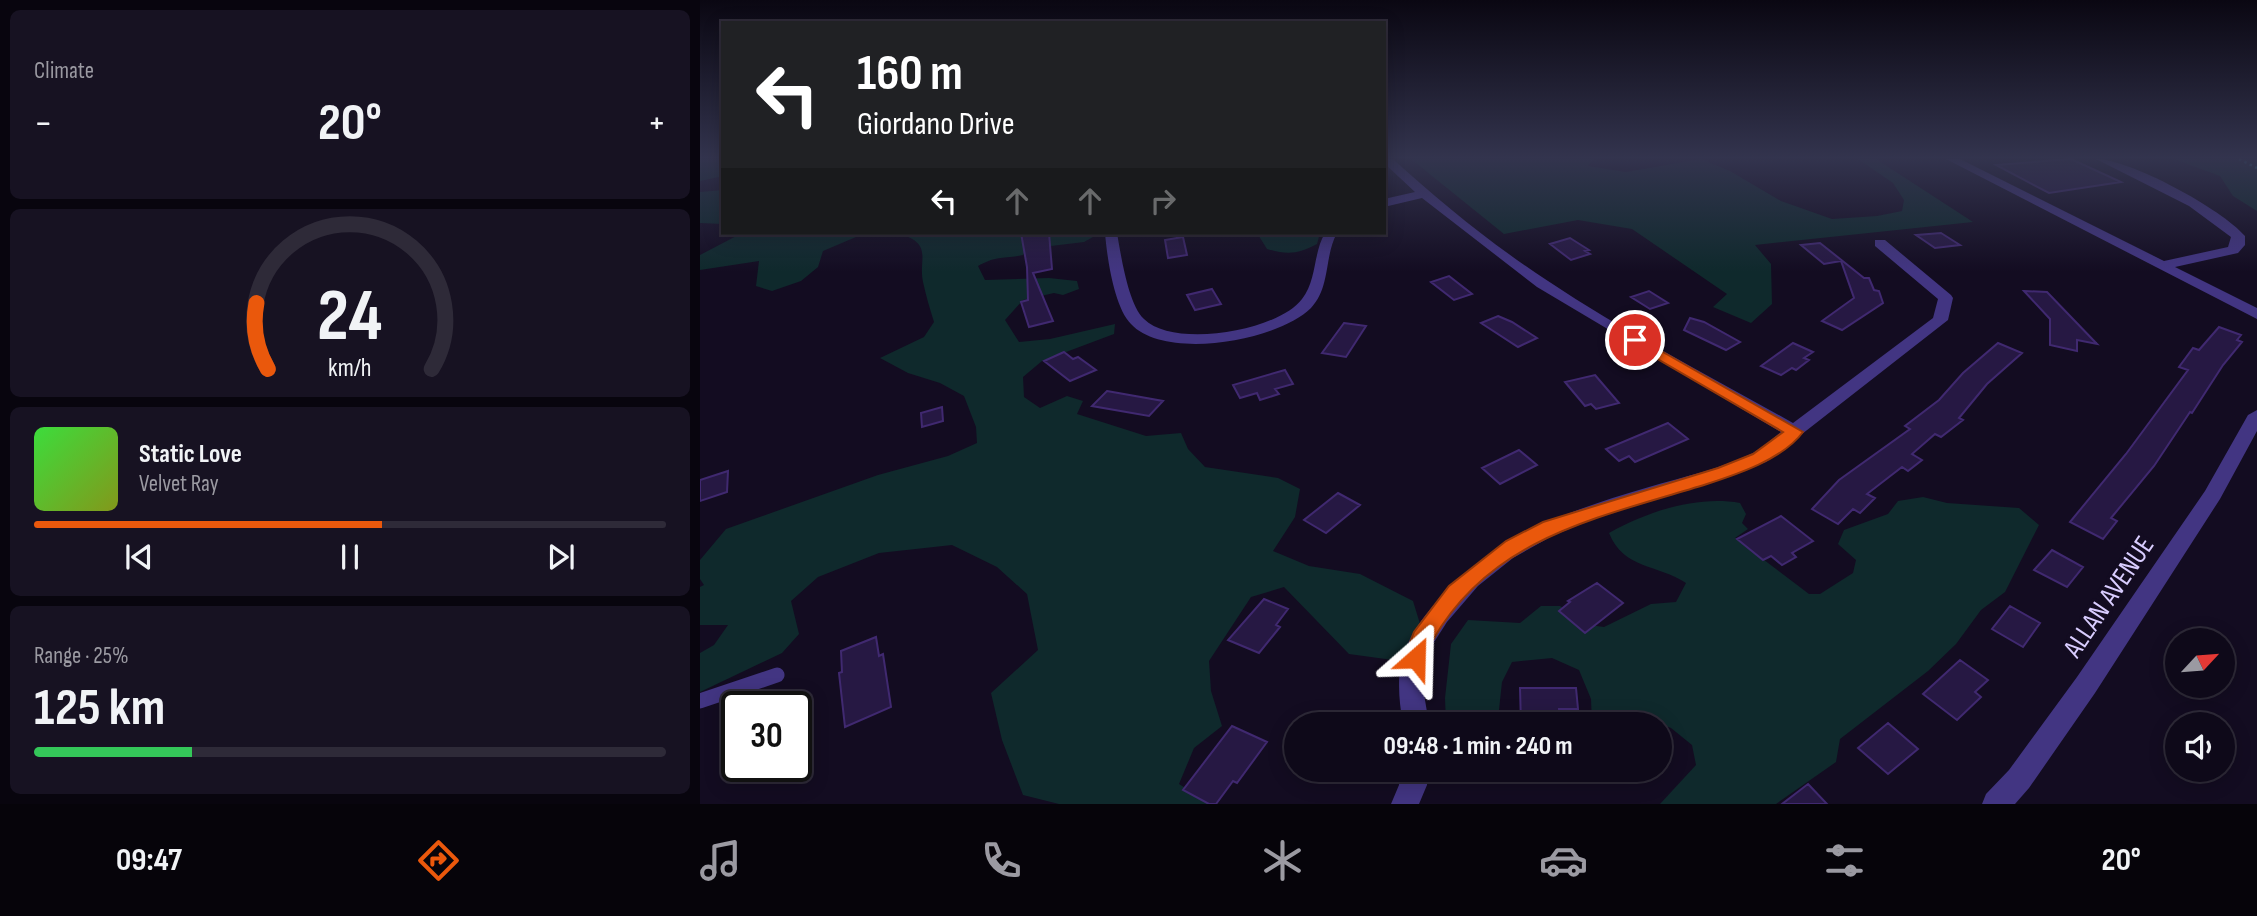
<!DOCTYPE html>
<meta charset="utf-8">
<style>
body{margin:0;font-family:"Sofia Sans Condensed",sans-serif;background:#171222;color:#f1f3f6;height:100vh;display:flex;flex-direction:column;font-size:26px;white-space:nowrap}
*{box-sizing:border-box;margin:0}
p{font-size:23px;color:#9b9aa2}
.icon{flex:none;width:38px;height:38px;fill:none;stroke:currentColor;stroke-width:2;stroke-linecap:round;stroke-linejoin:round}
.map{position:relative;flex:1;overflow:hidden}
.panel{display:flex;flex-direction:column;gap:10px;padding:10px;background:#08050e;width:700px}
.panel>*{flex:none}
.banner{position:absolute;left:21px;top:21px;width:665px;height:214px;border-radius:0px;box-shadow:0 4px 18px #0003,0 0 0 2px #2e2a38;background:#202124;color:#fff;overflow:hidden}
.needle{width:46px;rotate:64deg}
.tools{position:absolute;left:1465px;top:628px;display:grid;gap:14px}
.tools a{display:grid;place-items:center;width:70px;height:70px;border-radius:50%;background:#0e0919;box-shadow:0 4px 18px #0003,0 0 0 2px #2e2a38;font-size:35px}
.speed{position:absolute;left:21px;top:691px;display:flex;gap:14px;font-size:35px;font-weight:700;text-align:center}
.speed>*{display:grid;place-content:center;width:91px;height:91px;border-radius:50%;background:#0e0919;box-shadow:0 4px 18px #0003,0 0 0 2px #2e2a38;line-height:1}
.speed .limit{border:4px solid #111;border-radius:10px;background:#fff;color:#111}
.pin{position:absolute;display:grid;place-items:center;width:60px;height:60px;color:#fff;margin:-30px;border:4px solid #fff;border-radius:50%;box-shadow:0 2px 7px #0007}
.me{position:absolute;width:77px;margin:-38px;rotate:25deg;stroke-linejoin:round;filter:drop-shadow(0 0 5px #0008)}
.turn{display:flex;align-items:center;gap:24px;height:147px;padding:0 21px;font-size:32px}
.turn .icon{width:91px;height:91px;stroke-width:2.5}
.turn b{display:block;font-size:49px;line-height:60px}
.lanes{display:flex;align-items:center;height:66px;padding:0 21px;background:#0003;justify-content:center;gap:35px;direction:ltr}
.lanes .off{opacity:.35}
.big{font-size:52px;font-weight:700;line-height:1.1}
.panel .tile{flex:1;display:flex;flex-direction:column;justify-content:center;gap:10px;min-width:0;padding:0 24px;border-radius:10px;background:#171222}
.panel .dial{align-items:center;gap:0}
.dial svg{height:182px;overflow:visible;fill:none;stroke:#2e2a38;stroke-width:7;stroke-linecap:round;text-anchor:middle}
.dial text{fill:#f1f3f6;stroke:none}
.song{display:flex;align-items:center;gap:21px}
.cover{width:84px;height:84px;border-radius:10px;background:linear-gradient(135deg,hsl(120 70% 55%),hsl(70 70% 35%))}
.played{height:7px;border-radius:4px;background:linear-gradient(90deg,#ea580c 55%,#2e2a38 55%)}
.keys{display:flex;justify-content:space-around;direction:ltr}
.heat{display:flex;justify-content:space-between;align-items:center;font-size:38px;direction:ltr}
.charge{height:10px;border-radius:5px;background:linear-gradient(90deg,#34c759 25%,#2e2a38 0)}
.trip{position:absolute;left:584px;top:712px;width:388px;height:70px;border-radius:35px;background:#0e0919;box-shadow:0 4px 18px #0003,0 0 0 2px #2e2a38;font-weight:700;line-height:70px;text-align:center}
.tab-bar{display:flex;height:112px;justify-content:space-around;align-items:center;background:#06040a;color:#9b9aa2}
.tab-bar .icon{width:49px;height:49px}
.tab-bar .on{color:#ea580c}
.tab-bar b{font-size:32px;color:#f1f3f6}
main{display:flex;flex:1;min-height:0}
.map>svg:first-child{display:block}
.green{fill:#0f292c}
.building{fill:#261843;stroke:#402970;stroke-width:2}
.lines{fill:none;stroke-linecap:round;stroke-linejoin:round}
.path{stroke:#29adb7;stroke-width:2.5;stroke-dasharray:2.5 3.5;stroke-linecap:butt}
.service{stroke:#423582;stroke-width:15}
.minor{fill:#423582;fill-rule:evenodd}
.route{fill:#ea580c;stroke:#983908;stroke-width:2}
.labels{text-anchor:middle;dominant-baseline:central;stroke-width:7;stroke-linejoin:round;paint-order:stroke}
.near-street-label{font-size:28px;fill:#d9cdff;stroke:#130c21}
</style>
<main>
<section class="panel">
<div class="tile"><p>Climate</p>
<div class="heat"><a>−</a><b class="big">20°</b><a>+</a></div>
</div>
<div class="tile dial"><svg viewBox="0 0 100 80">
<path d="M14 69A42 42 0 1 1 86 69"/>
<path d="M14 69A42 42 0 0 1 9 40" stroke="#ea580c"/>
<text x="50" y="56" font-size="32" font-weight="700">24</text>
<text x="50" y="72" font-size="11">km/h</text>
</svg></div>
<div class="tile">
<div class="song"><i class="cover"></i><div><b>Static Love</b><p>Velvet Ray</p></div></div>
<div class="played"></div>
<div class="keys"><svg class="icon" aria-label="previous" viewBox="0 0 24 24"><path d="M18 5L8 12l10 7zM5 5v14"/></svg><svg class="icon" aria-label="pause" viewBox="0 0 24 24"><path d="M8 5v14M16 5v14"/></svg><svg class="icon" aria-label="next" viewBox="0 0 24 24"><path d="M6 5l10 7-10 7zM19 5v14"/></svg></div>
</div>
<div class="tile"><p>Range · 25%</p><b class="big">125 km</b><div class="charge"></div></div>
</section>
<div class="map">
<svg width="1557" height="804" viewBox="0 0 1557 804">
<rect width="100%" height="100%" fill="#130c21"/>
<!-- green -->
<path class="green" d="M0,159H23V176L0,181Z
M711,159H894L888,166L926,172L1001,159L1030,171L1081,201L1132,219L1177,216L1202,211L1204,200L1193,183L1158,159H1176L1273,222L1055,245L1071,264L1072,304L1051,323L1013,307L1027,294L932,229L878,220L804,234Z
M1474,159H1557V211L1533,196L1520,176Z
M23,190V224L0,223V192Z
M42,233H181L156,237L123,251L118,267L101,281L72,291L56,286L59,261L0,270V255Z
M198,233H391L393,237L384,242L326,249L323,255C303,259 297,255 278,266L285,280L349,278L377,281L379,289L363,295L354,293L323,300L305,320L319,342L350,339L415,324L414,334L342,361L323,377L324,397L340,408L367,396L383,401L377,414L446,436L481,433L488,449L505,467L578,478L600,489L595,517L573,551L609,566L660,574L713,601L721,627L700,661L649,654L584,587L551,597L509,661L511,691L522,726L494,748L479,784L511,804H359L323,795L302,740L291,693L338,650L327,594L297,567L252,545L179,553L118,577L91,601L99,634L82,653L0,692V653L14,645L28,625H0V587L4,585L0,579V560L26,529L178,475L248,456L277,443L276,427L264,396L240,383L208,373L180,358L224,337L234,322C230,309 226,296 223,282C218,258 234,244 198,233Z
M557,233H620L617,244C599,254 587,255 567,249Z
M1223,497L1247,503L1319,508L1339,525L1305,592L1281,610L1256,644L1228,671L1140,739L1136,762L1076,804H960L996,765L992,745L971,728L961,724H892L891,699L879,670L852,658L812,662L802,682L798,719L789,724H746L745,698L751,644L768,620L820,623L841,606H860L889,625L904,627L951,604L976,602L986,583C958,564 924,570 909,533C946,512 997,495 1040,503L1046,514L1042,523L1048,529L1035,538L1109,594H1120L1153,573L1156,560L1138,544L1144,530L1188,514L1198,501Z"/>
<!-- building -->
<path class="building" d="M1371,159L1421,182L1349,193L1296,165Z
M321,233H349L352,269L333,273L353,321L329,327L321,302L328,300L327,267Z
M1241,233L1260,245L1235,248L1216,235Z
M483,237L487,255L468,258L465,240Z
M870,238L889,250L885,251L890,254L871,260L850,244Z
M1120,243L1164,278H1169L1174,290L1179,291L1183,303L1142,330L1122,321L1154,298L1141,261L1124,264L1101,245Z
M749,276L772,294L754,300L731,282Z
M512,289L521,304L495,310L487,295Z
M949,291L968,303L950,309L931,297Z
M1324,291L1347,292L1397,344L1377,340V351L1350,345V319Z
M798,316L812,322L837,338L818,347L781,323Z
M990,318L1004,322L1040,342L1026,350L984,330Z
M644,323L666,326L646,357L622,353Z
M1519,327L1541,335L1537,340L1542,342L1523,365L1492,413L1490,412L1454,466L1411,518L1417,521L1403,539L1370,522L1426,454L1488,370L1479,367L1493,348L1499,350Z
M1093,343L1113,352L1104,358L1109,360L1096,370L1092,368L1081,375L1061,366Z
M1298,343L1322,353L1287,384L1259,418L1263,420L1241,437L1235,434L1212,454L1222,460L1208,471L1202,467L1167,494L1175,498L1160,513L1153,509L1138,524L1112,509L1139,480L1210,429L1205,426L1239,400L1263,373Z
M364,352L373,359L378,357L396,370L370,381L344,361Z
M585,370L593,384L575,389L579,394L560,400L557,393L540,398L533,385Z
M895,375L919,403L896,409L891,404L885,406L865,382Z
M407,391L463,401L449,416L392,406Z
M242,407L243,421L222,427L221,413Z
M968,423L988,439L935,462L929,456L919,461L906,449Z
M819,450L837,465L800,484L782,468Z
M28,471L27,492L0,501V480Z
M638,493L660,505L626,533L604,520Z
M1081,516L1113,541L1092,553L1096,557L1082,565L1071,556L1063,560L1037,539Z
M1352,550L1383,567L1367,587L1334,570Z
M897,583L923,603L885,633L859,611L870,602L868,601Z
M564,599L588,609L576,625L580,627L559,653L528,640Z
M1310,606L1340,623L1323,647L1292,629Z
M176,637L179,656L183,654L191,707L145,727L139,673L142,672L141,651Z
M1260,660L1288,680L1275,692L1281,697L1257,720L1223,694Z
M820,688H876L878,709H859L860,724H821Z
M1188,723L1218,749L1188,774L1158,748Z
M532,726L567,742L537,783L533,781L516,804H509L483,790Z
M1108,784L1127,804H1082Z"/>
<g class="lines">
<!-- path -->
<path class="path" d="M1539,159L1557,168"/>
<!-- service -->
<path class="service" d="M0,701L77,675"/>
<!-- minor -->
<path class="minor" d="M684,159H693C741,203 793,245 848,281C926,333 1011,377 1093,423L1233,318L1238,299L1175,246V240H1185L1251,295L1253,298L1248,320L1066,462L893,519L852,536L813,558L778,586L747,622L731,647L722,682L729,724H703C693,668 701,641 740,598C798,534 868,511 949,487C983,477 1020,469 1051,454C1062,449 1072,439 1081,432L837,287L722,198L684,207V199L715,192L684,163Z
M1246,159H1260L1464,261L1528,247L1531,237L1489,206L1396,159C1430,159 1522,209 1545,236V245L1538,253L1475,267L1557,308V319Z
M405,233H417C421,255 428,304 444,319C474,349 578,331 602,299C617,280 613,253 625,233H637C624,256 631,287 611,308C578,341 465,361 431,324C414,307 407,257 405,233Z
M1557,410V431L1520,499L1395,693L1329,788L1315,804H1282L1286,794L1309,770L1377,677L1505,491L1548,415Z
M700,770H728L727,785L719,804H691L699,785Z"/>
</g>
<!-- sky -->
<linearGradient id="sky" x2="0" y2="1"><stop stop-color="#0a0712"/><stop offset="0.58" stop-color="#33344e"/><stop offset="1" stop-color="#33344e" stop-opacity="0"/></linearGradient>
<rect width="1557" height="272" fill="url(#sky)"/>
<!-- route -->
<path class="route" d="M935,336L1103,432C1083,459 1038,474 1007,484C902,517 792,536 733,640C728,647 727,657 723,665L716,667L708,665L704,658L714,632L749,586L806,541L843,522L1018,468L1053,454L1083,432L930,343L928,340Z"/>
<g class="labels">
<!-- near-street labels -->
<g class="near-street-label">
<text transform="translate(1409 597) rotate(-56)">ALLAN AVENUE</text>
</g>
</g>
</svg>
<div class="tools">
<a><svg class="needle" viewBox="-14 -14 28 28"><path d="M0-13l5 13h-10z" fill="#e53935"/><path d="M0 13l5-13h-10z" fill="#9b9aa2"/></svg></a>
<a><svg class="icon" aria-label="sound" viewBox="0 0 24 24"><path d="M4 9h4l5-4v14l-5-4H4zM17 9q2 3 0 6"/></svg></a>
</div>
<div class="speed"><div class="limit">30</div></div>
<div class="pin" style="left:935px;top:340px;background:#d93025"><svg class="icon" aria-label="arrive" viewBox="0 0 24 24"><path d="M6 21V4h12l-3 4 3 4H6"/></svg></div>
<svg class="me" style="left:716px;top:658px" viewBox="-20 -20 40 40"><path d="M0-17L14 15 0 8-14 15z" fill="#ea580c" stroke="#fff" stroke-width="4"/></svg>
<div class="trip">09:48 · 1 min · 240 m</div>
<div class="banner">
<div class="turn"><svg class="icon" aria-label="left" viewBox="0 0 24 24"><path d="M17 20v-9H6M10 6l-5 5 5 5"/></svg><div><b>160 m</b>Giordano Drive</div></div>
<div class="lanes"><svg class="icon" aria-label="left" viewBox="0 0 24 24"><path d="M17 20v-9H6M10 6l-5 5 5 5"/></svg><svg class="icon off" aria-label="ahead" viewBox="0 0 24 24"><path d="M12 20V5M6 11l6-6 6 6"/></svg><svg class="icon off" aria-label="ahead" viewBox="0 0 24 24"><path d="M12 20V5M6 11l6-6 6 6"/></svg><svg class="icon off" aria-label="right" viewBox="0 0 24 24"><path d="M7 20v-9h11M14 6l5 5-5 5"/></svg></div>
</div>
</div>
</main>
<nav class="tab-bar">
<b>09:47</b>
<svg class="icon on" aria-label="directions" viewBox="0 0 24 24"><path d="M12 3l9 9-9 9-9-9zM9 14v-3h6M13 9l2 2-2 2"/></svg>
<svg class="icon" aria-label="music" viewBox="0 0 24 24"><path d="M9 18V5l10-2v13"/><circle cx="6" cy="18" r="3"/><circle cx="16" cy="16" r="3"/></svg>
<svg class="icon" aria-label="phone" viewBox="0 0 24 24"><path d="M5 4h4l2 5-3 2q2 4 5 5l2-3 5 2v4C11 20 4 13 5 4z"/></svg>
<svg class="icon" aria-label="climate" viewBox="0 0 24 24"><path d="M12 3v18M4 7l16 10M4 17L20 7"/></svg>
<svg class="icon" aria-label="car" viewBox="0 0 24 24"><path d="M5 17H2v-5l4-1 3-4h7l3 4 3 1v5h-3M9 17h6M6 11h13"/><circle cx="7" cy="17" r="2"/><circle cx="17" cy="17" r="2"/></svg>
<svg class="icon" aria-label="filters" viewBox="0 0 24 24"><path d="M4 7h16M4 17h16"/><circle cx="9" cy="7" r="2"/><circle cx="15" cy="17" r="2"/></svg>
<b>20°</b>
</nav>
